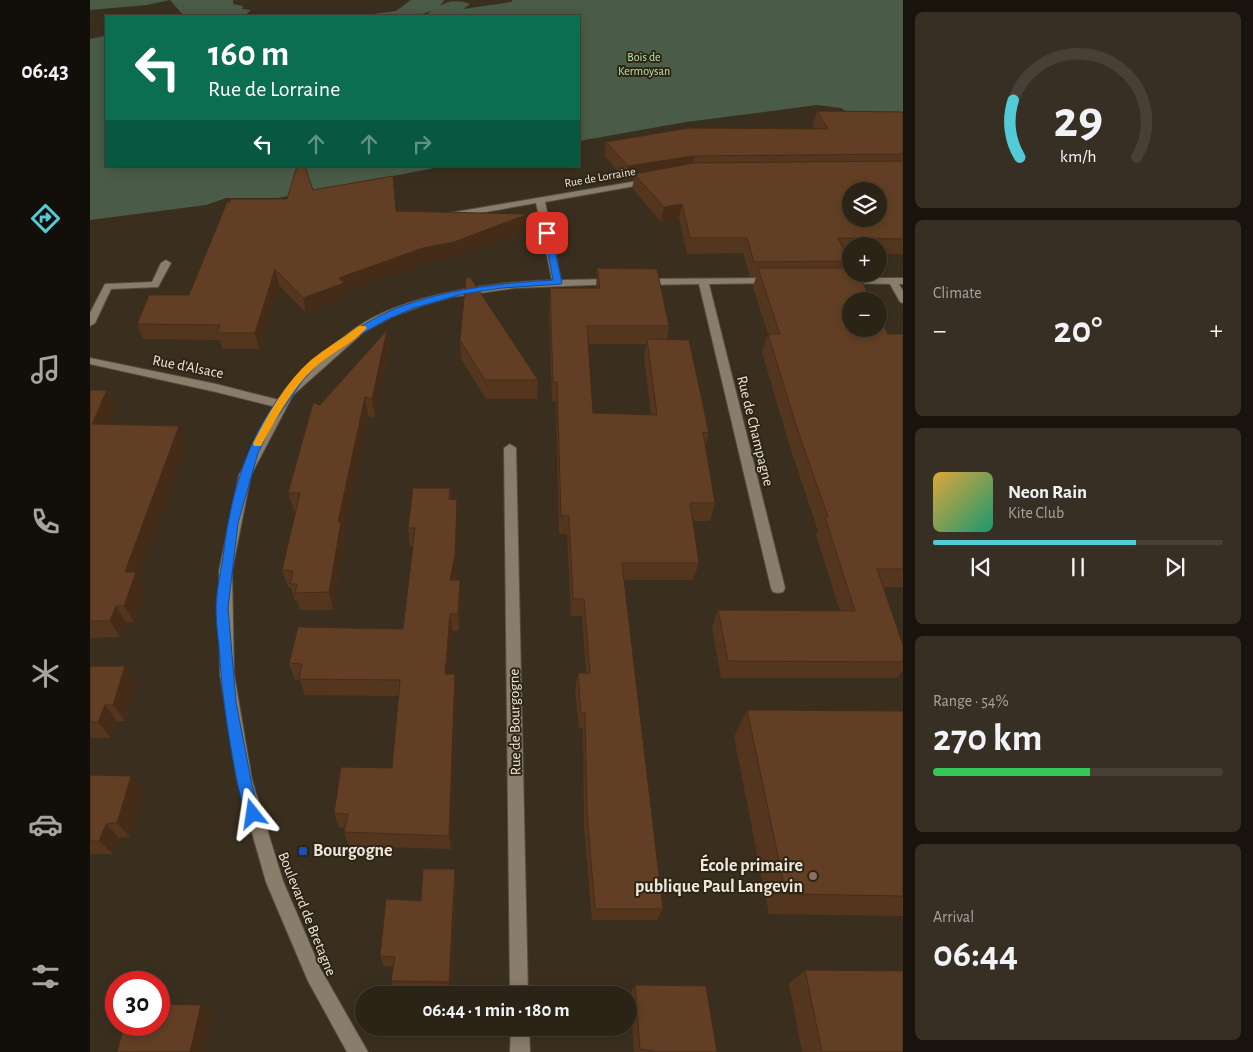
<!DOCTYPE html>
<meta charset="utf-8">
<style>
body{margin:0;font-family:"Alegreya Sans",sans-serif;background:#382f24;color:#f1f3f6;height:100vh;display:flex;flex-direction:column;font-size:19px;white-space:nowrap}
*{box-sizing:border-box;margin:0}
p{font-size:16px;color:#a6a4a1}
.icon{flex:none;width:28px;height:28px;fill:none;stroke:currentColor;stroke-width:2;stroke-linecap:round;stroke-linejoin:round}
.map{position:relative;flex:1;overflow:hidden}
.side{display:flex;flex-direction:column;gap:12px;padding:12px;background:#18130d;width:350px}
.side>*{flex:none}
.banner{position:absolute;left:15px;top:15px;width:475px;height:152px;border-radius:0px;box-shadow:0 2px 12px #0003,0 0 0 1px #484036;background:#0b6e4f;color:#fff;overflow:hidden}
.tools{position:absolute;left:752px;top:182px;display:grid;gap:10px}
.tools a{display:grid;place-items:center;width:45px;height:45px;border-radius:50%;background:#2c2317;box-shadow:0 2px 12px #0003,0 0 0 1px #484036;font-size:25px}
.speed{position:absolute;left:15px;top:971px;display:flex;gap:10px;font-size:25px;font-weight:700;text-align:center}
.speed>*{display:grid;place-content:center;width:65px;height:65px;border-radius:50%;background:#2c2317;box-shadow:0 2px 12px #0003,0 0 0 1px #484036;line-height:1}
.speed .limit{border:8px solid #d22;background:#fff;color:#111}
.pin{position:absolute;display:grid;place-items:center;width:42px;height:42px;color:#fff;margin:-21px;border-radius:10px;box-shadow:0 2px 8px #0006}
.me{position:absolute;width:55px;margin:-28px;rotate:345deg;stroke-linejoin:round;filter:drop-shadow(0 0 4px #0008)}
.turn{display:flex;align-items:center;gap:18px;height:105px;padding:0 20px;font-size:22px}
.turn .icon{width:65px;height:65px;stroke-width:2.5}
.turn b{display:block;font-size:35px;line-height:42px}
.lanes{display:flex;align-items:center;height:48px;padding:0 20px;background:#0003;justify-content:center;gap:25px;direction:ltr}
.lanes .off{opacity:.35}
.big{font-size:38px;font-weight:700;line-height:1.1}
.side .card{flex:1;display:flex;flex-direction:column;justify-content:center;gap:8px;min-width:0;padding:0 18px;border-radius:8px;background:#382f24}
.side .dial{align-items:center;gap:0}
.dial svg{height:130px;overflow:visible;fill:none;stroke:#484036;stroke-width:7;stroke-linecap:round;text-anchor:middle}
.dial text{fill:#f1f3f6;stroke:none}
.song{display:flex;align-items:center;gap:15px}
.cover{width:60px;height:60px;border-radius:8px;background:linear-gradient(135deg,hsl(40 70% 55%),hsl(160 70% 35%))}
.played{height:5px;border-radius:2px;background:linear-gradient(90deg,#52cbd7 70%,#484036 70%)}
.keys{display:flex;justify-content:space-around;direction:ltr}
.heat{display:flex;justify-content:space-between;align-items:center;font-size:28px;direction:ltr}
.charge{height:8px;border-radius:4px;background:linear-gradient(90deg,#34c759 54%,#484036 0)}
.trip{position:absolute;left:265px;top:986px;width:282px;height:50px;border-radius:25px;background:#2c2317;box-shadow:0 2px 12px #0003,0 0 0 1px #484036;font-weight:700;line-height:50px;text-align:center}
main{display:flex;flex:1;min-height:0}
.tabs{display:flex;flex-direction:column;width:90px;justify-content:space-around;align-items:center;background:#120e09;color:#a6a4a1}
.tabs .icon{width:35px;height:35px}
.tabs .current{color:#52cbd7}
.tabs b{font-size:22px;color:#f1f3f6}
.map>svg:first-child{display:block}
.green{fill:#4a5c48}
.lines{fill:none;stroke-linecap:round;stroke-linejoin:round}
.street-casing{stroke:#564d3f;stroke-width:2}
.street{fill:#897d6b;fill-rule:evenodd}
.wall{fill:#54361f;fill-rule:evenodd}
.shaded-wall{fill:#452c19}
.building{fill:#623f24;stroke:#452c19;fill-rule:evenodd}
.route{fill:#1a73e8;stroke:#114b97}
.slow{fill:#f59e0b}
.transit-dot{fill:#1a4fb4;stroke:#2f2515;stroke-width:2}
.education-dot{fill:#8d6e63;stroke:#2f2515;stroke-width:2}
.labels{text-anchor:middle;dominant-baseline:central;stroke-width:4;stroke-linejoin:round;paint-order:stroke}
.far-park-label{font-size:12px;fill:#b1e4ac;stroke:#2f2515}
.far-street-label{font-size:12px;fill:#ede6dc;stroke:#2f2515}
.street-label{font-size:15px;fill:#ede6dc;stroke:#2f2515}
.near-poi-label{font-size:18px;font-weight:bold;fill:#ede6dc;stroke:#2f2515;text-anchor:start}
</style>
<main>
<nav class="tabs">
<b>06:43</b>
<svg class="icon current" aria-label="directions" viewBox="0 0 24 24"><path d="M12 3l9 9-9 9-9-9zM9 14v-3h6M13 9l2 2-2 2"/></svg>
<svg class="icon" aria-label="music" viewBox="0 0 24 24"><path d="M9 18V5l10-2v13"/><circle cx="6" cy="18" r="3"/><circle cx="16" cy="16" r="3"/></svg>
<svg class="icon" aria-label="phone" viewBox="0 0 24 24"><path d="M5 4h4l2 5-3 2q2 4 5 5l2-3 5 2v4C11 20 4 13 5 4z"/></svg>
<svg class="icon" aria-label="climate" viewBox="0 0 24 24"><path d="M12 3v18M4 7l16 10M4 17L20 7"/></svg>
<svg class="icon" aria-label="car" viewBox="0 0 24 24"><path d="M5 17H2v-5l4-1 3-4h7l3 4 3 1v5h-3M9 17h6M6 11h13"/><circle cx="7" cy="17" r="2"/><circle cx="17" cy="17" r="2"/></svg>
<svg class="icon" aria-label="filters" viewBox="0 0 24 24"><path d="M4 7h16M4 17h16"/><circle cx="9" cy="7" r="2"/><circle cx="15" cy="17" r="2"/></svg>
</nav>
<div class="map">
<svg width="813" height="1052" viewBox="0 0 813 1052">
<rect width="100%" height="100%" fill="#3a2f1f"/>
<!-- green -->
<path class="green" d="M0,0H143V4L153,6L152,9L161,10L154,16H94L80,0L57,5L0,10Z
M321,0H354L350,6C359,0 369,0 380,4L373,9L421,2L423,0H813V120L768,119L751,108L727,105L596,122L489,141V16L336,15L341,11L326,16H267L306,11Z
M14,36L16,37V166H355L188,198H136L116,205L0,220V39Z"/>
<g class="lines">
<!-- street casing -->
<g class="street-casing">
<path id="street" d="M559,179H562V183L455,202L471,280L523,279L526,280V284L425,288L362,297L334,305L304,316L275,331L203,395L161,475L142,571L144,674L162,780L193,881L230,968L278,1052H257L218,981L176,882L147,780L130,674L129,571L149,475L186,407L126,392L0,364V358L126,384L189,400L195,390C219,369 241,345 267,327C315,294 404,282 462,280L446,203L362,218L359,217V213Z
M76,260L81,263L68,287L21,289L5,323L0,326V313L15,284L62,282L71,263Z
M681,278L684,279V283L619,284L695,588L693,592L688,593L683,592L681,588L609,284L553,285L548,282L553,279Z
M756,278H813V284H809L813,291V303L810,302L800,284L753,283V279Z
M420,444L426,448L438,995H420L414,448Z
M421,1028H439L440,1052H420Z"/>
</g>
<!-- street -->
<use href="#street" class="street"/>
</g>
<!-- wall -->
<path class="wall" d="M727,111L813,112V254H789V246H761V254H756L759,261L757,268L798,334H813V587H793L813,645V670L807,678H631L622,627L628,610L750,611L726,535L728,531L700,447L672,352L678,334L663,287L666,277H660L653,253L597,254L589,218L571,222L542,188L544,180L536,181L515,156L516,142L725,129L723,125Z
M223,190L306,211L436,231L365,257L334,264L255,292L256,298L216,313L189,285L169,349H132L130,340L53,339L47,324L99,295L197,199Z
M507,268L579,326L577,340L619,433L615,447L625,503L620,521H603L609,563L603,580H534L573,909L567,920H502L494,826L493,728H489L485,689L488,673H496L492,616H481L477,534H469L466,401H462L459,306L460,288H506ZM498,344H556L554,358L561,415L503,413Z
M297,330L299,349L285,418L278,416L254,533L255,539L243,610H210L207,601H205L201,588L198,587L192,570L206,511H204L198,493L230,405Z
M370,340L448,380L447,399H396L371,359Z
M0,390H17L26,409L19,424L96,444L49,578L55,590L44,622L36,623L30,637L0,638Z
M360,488L361,500L368,518L366,573L365,580H370L371,598L369,631H362L358,674L366,691L361,849L259,846L254,832L255,828L249,827L244,813L302,768L308,696L215,695L210,680H205L199,663L313,629L323,546H320L318,528Z
M0,666H35L46,683L35,721H27L21,738H0Z
M657,710L813,711V916L679,914L644,737Z
M0,775L53,790L40,837L29,838L23,854H0Z
M366,882L361,991L305,990L301,981L304,967L294,966L290,956L331,901Z
M715,970L813,1052H712L699,984Z
M545,985L627,1052H544L540,994Z"/>
<!-- shaded-wall -->
<path class="shaded-wall" d="M604,156L601,170L544,174V180L536,181L538,166Z
M592,204L589,218L571,222L574,207Z
M436,215V231L365,257L334,264L255,292L256,298L216,313L213,298L249,278L333,248Z
M185,269L189,285L169,349L165,333Z
M297,330L299,349L285,418L282,399Z
M17,390L26,409L11,442L2,424Z
M275,397L278,416L254,533L255,539L243,610L239,592L248,522Z
M89,426L96,444L49,578L55,590L44,622L34,606L35,572Z
M367,500L368,518L366,573L362,597L360,580Z
M370,580L371,598L369,631L368,614Z
M26,606L36,623L30,637L20,621Z
M360,614L362,631L357,690L355,674Z
M35,666L46,683L35,721L23,705Z
M365,674L366,691L361,849L359,836Z
M15,705L27,721L21,738L8,722Z
M41,776L53,790L40,837L27,823Z
M16,824L29,838L23,854L9,841Z
M365,869L366,882L361,991L359,982Z
M111,1005L123,1014L114,1052H100Z"/>
<!-- building -->
<path class="building" d="M727,111L813,112V154L604,156L538,166L516,142L599,128L738,129Z
M813,161V239L748,238L759,261L664,262L657,238H600L592,204L574,207L544,174L604,163ZM761,191H789V219H761Z
M207,166H215L223,190L303,176L306,211L436,214V215L364,242L333,248L249,278L254,283L213,298L185,269L165,333H127L130,325L47,324L59,295H99L137,202H140L141,199H197Z
M507,268L567,269L579,326H497L503,413L567,415L557,339L599,340L619,433L613,432L625,503H600L609,563H532L573,909H505L497,812L495,713H491L488,673H500L494,599H483L479,516H471L467,382H463L460,288H510Z
M668,268H761V274H768L782,301H761V329H789V315L798,334H813V569H787L813,645V662L638,661L628,610L765,611L735,517H738L707,428L678,334H690Z
M380,277L448,380H395L370,340L376,278Z
M297,330L282,399L275,397L248,522H251L239,592L205,593L207,584H200L203,571L192,570L210,493H198L223,403L230,405Z
M0,390H17L2,424L89,426L35,572H46L34,606H26L20,621H0Z
M323,488H360L359,499L367,500L365,555L360,580H370L368,614H360L355,674H365L359,836L254,832L258,814L244,813L251,767L302,768L310,680L209,679L212,664L199,663L208,627L313,629L325,528H318Z
M0,666H35L23,705H15L8,722H0Z
M657,710L813,711V896L696,894Z
M0,775L41,776L27,823L16,824L9,841H0Z
M333,869H365L359,982L301,981L305,957L290,956L296,899L331,901Z
M715,970L813,971V1052H732Z
M545,985L616,986L627,1052H565V1051L550,1049Z
M69,1004L111,1005L100,1052H27L34,1025H69Z"/>
<!-- route -->
<path class="route" d="M454,231L461,233L472,283L471,284L412,288L373,294L324,308L298,319L252,345L228,364L213,380L181,426L168,453L148,523L138,608L146,702L162,785L170,814L168,819L163,821L158,819C150,800 147,780 143,760C137,726 132,693 130,659C129,643 126,626 126,610C126,593 130,574 133,557C145,456 180,379 270,327C285,318 301,309 318,304C365,288 413,283 463,280Z"/>
<!-- slow -->
<path class="slow" d="M269,326H275L277,328C264,342 245,351 230,363C203,385 188,416 171,446H164L163,443C179,413 195,383 221,360C236,348 253,338 269,326Z"/>
<!-- markers -->
<rect class="transit-dot" x="208" y="846" width="10" height="10" rx="2.5"/>
<circle class="education-dot" cx="723" cy="876" r="5"/>
<g class="labels">
<!-- far-park labels -->
<g class="far-park-label">
<text x="554" y="57">Bois de<tspan x="554" dy="14">Kermoysan</tspan></text>
</g>
<!-- far-street labels -->
<g class="far-street-label">
<text transform="translate(510 177) rotate(-10)">Rue de Lorraine</text>
</g>
<!-- street labels -->
<g class="street-label">
<text transform="translate(98 367) rotate(11)">Rue d'Alsace</text>
<text transform="translate(665 431) rotate(76)">Rue de Champagne</text>
<text transform="translate(425 722) rotate(-91)">Rue de Bourgogne</text>
<text transform="translate(217 914) rotate(68)">Boulevard de Bretagne</text>
</g>
<!-- near-poi labels -->
<g class="near-poi-label">
<text x="223" y="851">Bourgogne</text>
<text x="713" y="866" text-anchor="end">École primaire<tspan x="713" dy="21">publique Paul Langevin</tspan></text>
</g>
</g>
</svg>
<div class="tools">
<a><svg class="icon" aria-label="layers" viewBox="0 0 24 24"><path d="M12 4l9 5-9 5-9-5zM3 14l9 5 9-5"/></svg></a>
<a>+</a>
<a>−</a>
</div>
<div class="speed"><div class="limit">30</div></div>
<div class="pin" style="left:457px;top:233px;background:#d93025"><svg class="icon" aria-label="arrive" viewBox="0 0 24 24"><path d="M6 21V4h12l-3 4 3 4H6"/></svg></div>
<svg class="me" style="left:163px;top:814px" viewBox="-20 -20 40 40"><path d="M0-17L14 15 0 8-14 15z" fill="#1a73e8" stroke="#fff" stroke-width="4"/></svg>
<div class="trip">06:44 · 1 min · 180 m</div>
<div class="banner">
<div class="turn"><svg class="icon" aria-label="left" viewBox="0 0 24 24"><path d="M17 20v-9H6M10 6l-5 5 5 5"/></svg><div><b>160 m</b>Rue de Lorraine</div></div>
<div class="lanes"><svg class="icon" aria-label="left" viewBox="0 0 24 24"><path d="M17 20v-9H6M10 6l-5 5 5 5"/></svg><svg class="icon off" aria-label="ahead" viewBox="0 0 24 24"><path d="M12 20V5M6 11l6-6 6 6"/></svg><svg class="icon off" aria-label="ahead" viewBox="0 0 24 24"><path d="M12 20V5M6 11l6-6 6 6"/></svg><svg class="icon off" aria-label="right" viewBox="0 0 24 24"><path d="M7 20v-9h11M14 6l5 5-5 5"/></svg></div>
</div>
</div>
<section class="side">
<div class="card dial"><svg viewBox="0 0 100 80">
<path d="M14 69A42 42 0 1 1 86 69"/>
<path d="M14 69A42 42 0 0 1 10 34" stroke="#52cbd7"/>
<text x="50" y="56" font-size="32" font-weight="700">29</text>
<text x="50" y="72" font-size="11">km/h</text>
</svg></div>
<div class="card"><p>Climate</p>
<div class="heat"><a>−</a><b class="big">20°</b><a>+</a></div>
</div>
<div class="card">
<div class="song"><i class="cover"></i><div><b>Neon Rain</b><p>Kite Club</p></div></div>
<div class="played"></div>
<div class="keys"><svg class="icon" aria-label="previous" viewBox="0 0 24 24"><path d="M18 5L8 12l10 7zM5 5v14"/></svg><svg class="icon" aria-label="pause" viewBox="0 0 24 24"><path d="M8 5v14M16 5v14"/></svg><svg class="icon" aria-label="next" viewBox="0 0 24 24"><path d="M6 5l10 7-10 7zM19 5v14"/></svg></div>
</div>
<div class="card"><p>Range · 54%</p><b class="big">270 km</b><div class="charge"></div></div>
<div class="card"><p>Arrival</p><b class="big">06:44</b></div>
</section>
</main>
